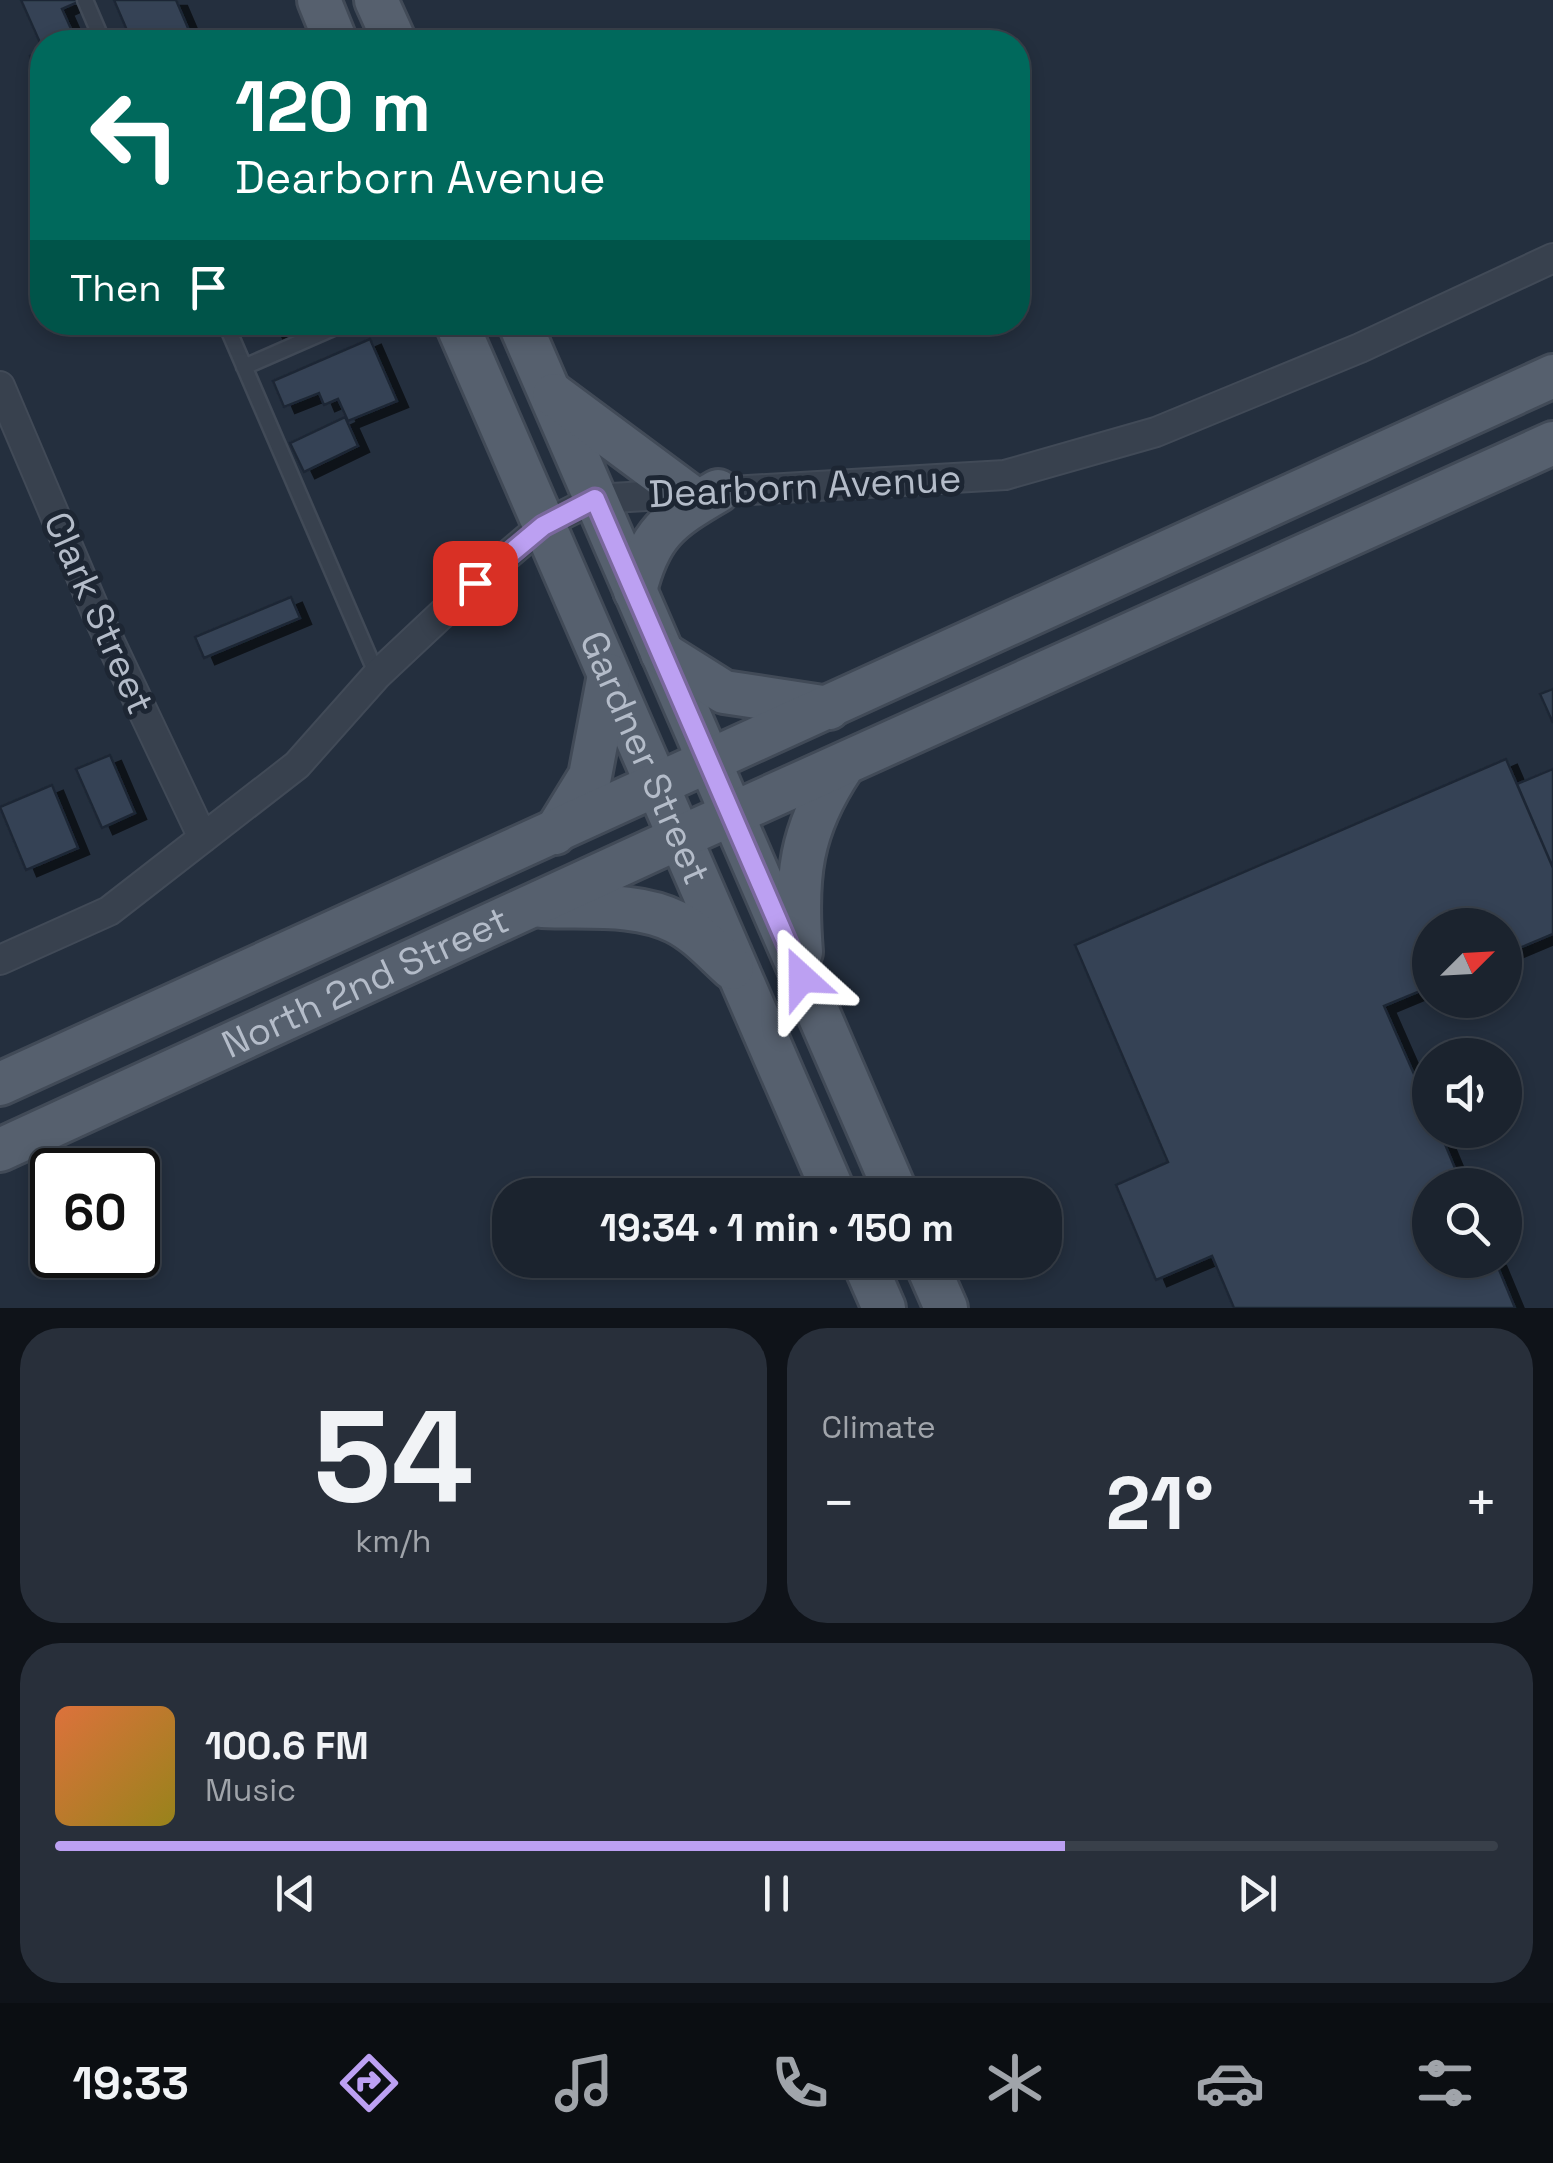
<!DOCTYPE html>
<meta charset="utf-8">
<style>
body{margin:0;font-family:"Space Grotesk",sans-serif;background:#282f3a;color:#f1f3f6;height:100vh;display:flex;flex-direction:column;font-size:38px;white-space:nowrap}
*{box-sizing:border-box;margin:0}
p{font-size:32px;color:#a0a4aa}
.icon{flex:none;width:55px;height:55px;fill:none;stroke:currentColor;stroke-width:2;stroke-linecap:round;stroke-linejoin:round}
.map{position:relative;height:1308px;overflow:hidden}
.drawer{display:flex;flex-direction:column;gap:20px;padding:20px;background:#0f1319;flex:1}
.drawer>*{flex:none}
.hud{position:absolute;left:30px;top:30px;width:1000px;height:305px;border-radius:40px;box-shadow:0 5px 15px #0003,0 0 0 2px #39404a;background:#00695c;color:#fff;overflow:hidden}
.needle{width:65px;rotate:66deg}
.fabs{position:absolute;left:1412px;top:908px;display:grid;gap:20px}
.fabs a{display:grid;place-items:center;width:110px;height:110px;border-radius:50%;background:#1b232e;box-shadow:0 5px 15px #0003,0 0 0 2px #39404a;font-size:50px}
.speed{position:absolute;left:30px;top:1148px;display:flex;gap:20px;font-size:50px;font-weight:700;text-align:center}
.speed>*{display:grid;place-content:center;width:130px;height:130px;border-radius:50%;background:#1b232e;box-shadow:0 5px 15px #0003,0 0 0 2px #39404a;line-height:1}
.speed .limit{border:5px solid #111;border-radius:15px;background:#fff;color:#111}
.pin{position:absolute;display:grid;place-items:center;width:85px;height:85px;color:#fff;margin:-42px;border-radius:20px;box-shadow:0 5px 15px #0006}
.me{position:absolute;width:110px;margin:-55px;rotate:336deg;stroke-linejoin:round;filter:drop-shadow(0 0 8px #0008)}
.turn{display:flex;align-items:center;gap:35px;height:210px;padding:0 40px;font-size:45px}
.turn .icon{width:130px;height:130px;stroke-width:2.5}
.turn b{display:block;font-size:70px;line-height:85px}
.then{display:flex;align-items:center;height:95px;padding:0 40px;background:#0003;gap:20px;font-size:38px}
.big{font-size:75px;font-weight:800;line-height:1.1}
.drawer .card{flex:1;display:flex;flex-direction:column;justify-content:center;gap:15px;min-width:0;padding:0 35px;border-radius:40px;background:#282f3a}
.drawer .dial{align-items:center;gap:0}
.dial b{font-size:130px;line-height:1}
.song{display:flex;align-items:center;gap:30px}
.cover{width:120px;height:120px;border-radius:15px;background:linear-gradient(135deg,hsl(20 70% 55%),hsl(50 70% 35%))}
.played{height:10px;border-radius:5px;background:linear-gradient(90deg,#bca0f2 70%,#39404a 70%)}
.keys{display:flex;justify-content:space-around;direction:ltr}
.heat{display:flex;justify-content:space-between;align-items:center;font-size:55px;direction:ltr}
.drawer .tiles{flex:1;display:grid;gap:20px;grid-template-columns:1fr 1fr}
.card:last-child{grid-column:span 2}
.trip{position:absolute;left:492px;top:1178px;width:570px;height:100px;border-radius:40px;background:#1b232e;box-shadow:0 5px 15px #0003,0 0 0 2px #39404a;font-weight:800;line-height:100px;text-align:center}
.tab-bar{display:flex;height:160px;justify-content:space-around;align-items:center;background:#0b0e12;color:#a0a4aa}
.tab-bar .icon{width:70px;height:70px}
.tab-bar .active{color:#bca0f2}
.tab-bar b{font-size:45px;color:#f1f3f6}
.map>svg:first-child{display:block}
.building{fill:#364354;stroke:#1f2835;stroke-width:2.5;filter:url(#shadow)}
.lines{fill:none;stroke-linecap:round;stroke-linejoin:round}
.service-casing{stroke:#414a57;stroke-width:19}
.minor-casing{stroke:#414a57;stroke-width:32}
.primary-casing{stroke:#414a57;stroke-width:48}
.service{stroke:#38414e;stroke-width:14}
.minor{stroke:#38414e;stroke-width:28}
.primary{stroke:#56606e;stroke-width:42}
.route-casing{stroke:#7a689d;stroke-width:25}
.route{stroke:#bca0f2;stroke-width:18}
.labels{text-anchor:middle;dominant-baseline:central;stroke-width:10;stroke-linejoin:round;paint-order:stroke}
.street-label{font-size:38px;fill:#b4bcc9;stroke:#1d2633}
</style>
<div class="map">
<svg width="1553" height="1308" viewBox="0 0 1553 1308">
<defs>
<filter id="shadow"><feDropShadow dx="11" dy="6" stdDeviation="0" flood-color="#0009"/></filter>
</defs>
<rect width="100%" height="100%" fill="#242f3e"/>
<!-- building -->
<path class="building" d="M21,0H77L78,2L62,9L77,42H42V47Z
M114,0H176L194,42H132Z
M42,50V85L30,56Z
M267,322H294L272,332Z
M370,339L397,401L348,421L338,399L324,405L319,393L284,407L273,381Z
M345,417L358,446L304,472L290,443Z
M291,597L300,618L204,658L195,637Z
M1553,689V723L1540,694Z
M110,755L135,813L102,828L76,769Z
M1506,759L1553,868V934L1505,954V925H1430V987L1384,1006L1417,1081L1430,1076V1130H1459L1442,1137L1462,1185H1430V1260H1495L1515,1308H1234L1212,1256L1156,1280L1116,1185L1168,1162L1075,945Z
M1553,769V868L1517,784Z
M52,785L78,848L26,870L0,807Z"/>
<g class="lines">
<!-- service casing -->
<g class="service-casing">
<path id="service" d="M85,0L103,42
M225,322L377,675
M244,367L347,322"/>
</g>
<!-- minor casing -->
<g class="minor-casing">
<path id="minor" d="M0,386L96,612L203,838
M0,960L109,911L297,765L377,675L475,583L543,525L595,499L1005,475L1156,432L1360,348L1553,258"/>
</g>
<!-- primary casing -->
<g class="primary-casing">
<g id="primary">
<path d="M319,0L336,42"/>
<path d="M376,0L395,42"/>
<path id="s1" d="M456,322L835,1195"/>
<path d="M519,322L897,1195"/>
<path d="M554,395L686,493"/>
<path d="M635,591C649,534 668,520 718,491"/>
<path d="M662,653L724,692L829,708"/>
<path d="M555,833L590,776L609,675"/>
<path d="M542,906C585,908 637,902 676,922C698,933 714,952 732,968"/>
<path d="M801,952C795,877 800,830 842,767"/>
<path d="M0,1084L1553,376"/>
<path id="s2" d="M0,1150L681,837L1553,443"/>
<path d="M863,1260L884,1308"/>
<path d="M925,1260L946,1308"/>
</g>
</g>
<!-- service -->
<use href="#service" class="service"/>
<!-- minor -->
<use href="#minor" class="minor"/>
<!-- primary -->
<use href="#primary" class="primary"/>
</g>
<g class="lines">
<!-- route casing -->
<g class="route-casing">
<path id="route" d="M475,583L543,526L595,499L802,978"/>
</g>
<!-- route -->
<use href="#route" class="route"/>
</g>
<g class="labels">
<!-- street labels -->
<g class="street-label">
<text transform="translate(805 486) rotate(-3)">Dearborn Avenue</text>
<text transform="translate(99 613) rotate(66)">Clark Street</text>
<text stroke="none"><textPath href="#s1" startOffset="475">Gardner Street</textPath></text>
<text stroke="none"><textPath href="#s2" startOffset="402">North 2nd Street</textPath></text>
</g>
</g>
</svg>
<div class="fabs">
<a><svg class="needle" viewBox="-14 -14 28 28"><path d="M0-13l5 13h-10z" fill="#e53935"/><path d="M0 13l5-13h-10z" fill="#a0a4aa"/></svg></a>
<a><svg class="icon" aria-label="sound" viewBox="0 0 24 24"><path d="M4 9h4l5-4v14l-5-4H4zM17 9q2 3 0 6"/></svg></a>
<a><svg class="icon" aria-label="search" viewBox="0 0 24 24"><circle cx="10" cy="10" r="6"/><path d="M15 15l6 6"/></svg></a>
</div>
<div class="speed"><div class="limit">60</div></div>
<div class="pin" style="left:475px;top:583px;background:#d93025"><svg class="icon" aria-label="arrive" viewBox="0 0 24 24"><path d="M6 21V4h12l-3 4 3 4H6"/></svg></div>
<svg class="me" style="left:802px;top:978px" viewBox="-20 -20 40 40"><path d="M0-17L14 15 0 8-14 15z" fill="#bca0f2" stroke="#fff" stroke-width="4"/></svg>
<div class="trip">19:34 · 1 min · 150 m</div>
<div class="hud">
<div class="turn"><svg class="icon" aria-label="left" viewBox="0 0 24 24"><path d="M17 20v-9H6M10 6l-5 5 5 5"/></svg><div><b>120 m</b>Dearborn Avenue</div></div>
<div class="then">Then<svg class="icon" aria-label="arrive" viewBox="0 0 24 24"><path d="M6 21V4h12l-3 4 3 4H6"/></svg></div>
</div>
</div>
<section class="drawer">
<div class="tiles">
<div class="card dial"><b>54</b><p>km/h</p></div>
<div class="card"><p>Climate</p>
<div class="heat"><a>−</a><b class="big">21°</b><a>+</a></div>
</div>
<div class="card">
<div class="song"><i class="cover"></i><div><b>100.6 FM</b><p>Music</p></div></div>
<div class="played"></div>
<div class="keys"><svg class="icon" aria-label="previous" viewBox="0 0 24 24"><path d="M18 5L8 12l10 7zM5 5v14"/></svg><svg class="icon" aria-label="pause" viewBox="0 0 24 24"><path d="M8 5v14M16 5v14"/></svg><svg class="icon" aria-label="next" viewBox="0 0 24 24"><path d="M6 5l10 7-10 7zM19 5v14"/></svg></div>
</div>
</div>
</section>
<nav class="tab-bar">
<b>19:33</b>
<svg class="icon active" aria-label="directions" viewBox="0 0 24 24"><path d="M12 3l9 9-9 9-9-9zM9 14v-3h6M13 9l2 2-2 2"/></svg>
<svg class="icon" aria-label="music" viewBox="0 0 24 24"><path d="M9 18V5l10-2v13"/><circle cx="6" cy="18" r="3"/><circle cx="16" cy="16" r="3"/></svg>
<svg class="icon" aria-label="phone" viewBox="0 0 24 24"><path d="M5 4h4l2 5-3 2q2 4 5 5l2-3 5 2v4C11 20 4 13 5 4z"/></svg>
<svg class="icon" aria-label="climate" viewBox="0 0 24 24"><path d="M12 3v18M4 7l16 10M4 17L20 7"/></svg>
<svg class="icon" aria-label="car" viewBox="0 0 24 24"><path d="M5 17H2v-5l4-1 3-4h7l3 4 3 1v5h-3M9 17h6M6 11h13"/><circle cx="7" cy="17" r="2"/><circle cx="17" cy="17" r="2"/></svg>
<svg class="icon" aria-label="filters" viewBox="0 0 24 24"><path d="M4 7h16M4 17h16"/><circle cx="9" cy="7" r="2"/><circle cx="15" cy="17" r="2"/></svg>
</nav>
